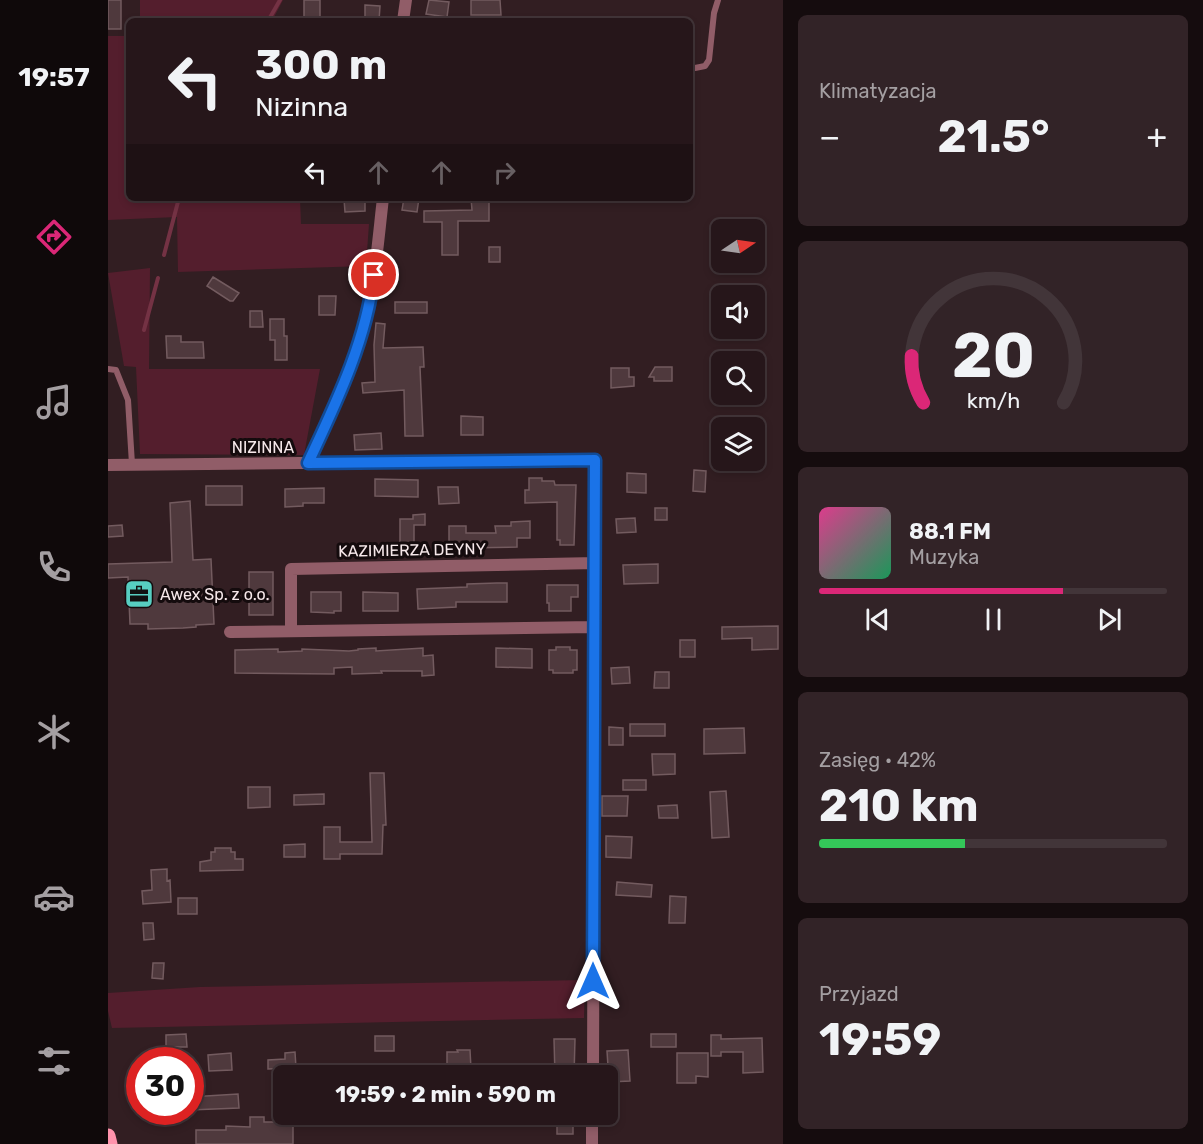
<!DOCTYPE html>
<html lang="pl">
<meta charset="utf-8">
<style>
body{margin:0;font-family:Rubik,sans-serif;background:#322327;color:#f1f3f6;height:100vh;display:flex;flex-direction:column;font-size:22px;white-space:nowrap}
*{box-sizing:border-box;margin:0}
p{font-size:20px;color:#a49fa2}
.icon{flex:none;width:33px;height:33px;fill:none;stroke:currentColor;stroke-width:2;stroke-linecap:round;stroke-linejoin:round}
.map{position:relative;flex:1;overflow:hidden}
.drawer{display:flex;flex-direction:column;gap:15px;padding:15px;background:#150c0e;width:420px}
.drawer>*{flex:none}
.banner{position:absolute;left:18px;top:18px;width:567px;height:183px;border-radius:9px;box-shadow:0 3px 9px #0003,0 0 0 2px #423539;background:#26161a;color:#f1f3f6;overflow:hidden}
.needle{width:39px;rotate:77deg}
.fabs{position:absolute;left:603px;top:219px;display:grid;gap:12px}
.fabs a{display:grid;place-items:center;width:54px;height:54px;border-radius:9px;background:#26161a;box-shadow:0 3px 9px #0003,0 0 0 2px #423539;font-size:30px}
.speed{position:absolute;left:18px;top:1047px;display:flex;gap:12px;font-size:30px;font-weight:700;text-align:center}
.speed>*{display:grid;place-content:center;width:78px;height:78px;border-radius:50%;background:#26161a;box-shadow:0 3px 9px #0003,0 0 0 2px #423539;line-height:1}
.speed .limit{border:9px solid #d22;background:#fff;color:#111}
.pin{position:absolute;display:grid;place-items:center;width:51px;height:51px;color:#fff;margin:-26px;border:3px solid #fff;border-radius:50%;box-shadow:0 2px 6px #0007}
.me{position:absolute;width:66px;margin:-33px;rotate:0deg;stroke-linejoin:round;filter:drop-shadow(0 0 4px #0008)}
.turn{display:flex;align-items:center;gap:21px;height:126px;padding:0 30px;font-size:27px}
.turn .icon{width:78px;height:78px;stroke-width:2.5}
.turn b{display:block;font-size:42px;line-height:51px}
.lanes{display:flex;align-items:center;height:57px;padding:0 30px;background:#0003;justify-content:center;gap:30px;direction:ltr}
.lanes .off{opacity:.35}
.big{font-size:45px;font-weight:700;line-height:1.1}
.drawer .card{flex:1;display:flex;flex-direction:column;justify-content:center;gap:9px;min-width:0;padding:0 21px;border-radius:9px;background:#322327}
.drawer .dial{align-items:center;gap:0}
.dial svg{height:156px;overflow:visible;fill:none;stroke:#423539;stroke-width:7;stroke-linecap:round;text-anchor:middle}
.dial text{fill:#f1f3f6;stroke:none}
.song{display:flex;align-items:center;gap:18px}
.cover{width:72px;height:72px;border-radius:9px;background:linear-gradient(135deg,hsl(330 70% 55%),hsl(150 70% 35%))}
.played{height:6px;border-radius:3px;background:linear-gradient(90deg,#db2777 70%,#423539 70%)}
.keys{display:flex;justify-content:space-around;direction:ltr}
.heat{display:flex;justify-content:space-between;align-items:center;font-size:33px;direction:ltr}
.charge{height:9px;border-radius:4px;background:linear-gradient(90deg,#34c759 42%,#423539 0)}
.trip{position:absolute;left:165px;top:1065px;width:345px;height:60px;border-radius:9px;background:#26161a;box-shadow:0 3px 9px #0003,0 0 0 2px #423539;font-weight:700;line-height:60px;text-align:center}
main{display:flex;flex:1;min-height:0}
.tabs{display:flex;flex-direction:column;width:108px;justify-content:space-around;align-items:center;background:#0f090a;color:#a49fa2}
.tabs .icon{width:42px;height:42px}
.tabs .selected{color:#db2777}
.tabs b{font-size:27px;color:#f1f3f6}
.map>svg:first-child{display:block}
.green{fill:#541e2d}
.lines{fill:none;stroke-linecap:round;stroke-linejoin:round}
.stream{stroke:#743244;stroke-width:4}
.building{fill:#4f393d;stroke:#735b5f;stroke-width:1.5}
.service{stroke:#915d68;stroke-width:6}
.minor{stroke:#915d68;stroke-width:12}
.primary{stroke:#ff93ac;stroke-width:15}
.route-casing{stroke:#114b97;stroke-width:15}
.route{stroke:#1a73e8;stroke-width:10}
.labels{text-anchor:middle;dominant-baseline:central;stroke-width:6;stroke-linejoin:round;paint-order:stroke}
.street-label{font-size:16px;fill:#f6e8ea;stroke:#140b0d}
.poi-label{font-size:16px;fill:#f6e8ea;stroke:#140b0d;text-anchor:start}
</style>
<main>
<nav class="tabs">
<b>19:57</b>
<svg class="icon selected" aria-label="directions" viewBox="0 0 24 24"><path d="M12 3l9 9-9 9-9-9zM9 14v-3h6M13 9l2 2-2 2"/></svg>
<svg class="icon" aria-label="music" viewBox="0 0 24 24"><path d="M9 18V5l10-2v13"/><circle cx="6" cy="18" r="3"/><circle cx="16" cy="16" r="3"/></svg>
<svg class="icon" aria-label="phone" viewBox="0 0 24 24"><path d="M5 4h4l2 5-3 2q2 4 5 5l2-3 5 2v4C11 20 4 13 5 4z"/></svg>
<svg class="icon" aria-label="climate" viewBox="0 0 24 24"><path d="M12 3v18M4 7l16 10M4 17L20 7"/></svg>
<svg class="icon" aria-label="car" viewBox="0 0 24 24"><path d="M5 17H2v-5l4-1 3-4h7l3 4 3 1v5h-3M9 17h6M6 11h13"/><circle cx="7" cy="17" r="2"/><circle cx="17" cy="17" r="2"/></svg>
<svg class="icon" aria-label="filters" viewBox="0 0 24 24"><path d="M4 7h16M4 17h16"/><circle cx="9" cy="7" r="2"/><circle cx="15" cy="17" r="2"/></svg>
</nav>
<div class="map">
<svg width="675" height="1144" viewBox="0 0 675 1144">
<rect width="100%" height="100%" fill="#321e22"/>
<!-- green -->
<path class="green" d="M32,0H175L164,21H32Z
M0,36H21V198H192L193,224H261L258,266L70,272L69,217L0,220Z
M42,268L41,369H212L196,455L32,454L28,367L16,366L0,273Z
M477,980L476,1018L4,1028L0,1011V993L92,987Z"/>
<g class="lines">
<!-- stream -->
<path class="stream" d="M160,21L172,0
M56,255L71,198
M36,330L50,278"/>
</g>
<!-- building -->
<path class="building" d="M0,0H13V29H0Z
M196,0H212V21H196Z
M321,0L341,2L339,17L318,14Z
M363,0H392L393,15H363Z
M257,5L272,6L271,21H257Z
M257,198V211L237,212L236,199Z
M296,198H311L309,212L294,210Z
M363,198H381V221H350V255H334V222H316V211L364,210Z
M381,247H392V262H381Z
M105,277L131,293L125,301H122L99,286Z
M211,296H228L227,315H211Z
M287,302H319V313H287Z
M142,311H154L155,327H142Z
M162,319H176V336H179V360H167V340H162Z
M268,323L277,324L275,348L315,347L316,367H312L315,436H297L296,390L255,393L254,383L267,382L266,345Z
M58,336H73V342H95L96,358H59Z
M547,367H564V381H546V377H541Z
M503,368H521V377H526V386L503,388Z
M353,416L375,417V435H353Z
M273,433L274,449L247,450L246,435Z
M586,470L598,471L597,492L585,491Z
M519,473L538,474V493L519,492Z
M421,478H434V481H446L447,485H468L466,545H452V540H449V502L417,503V490H421Z
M267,479L310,480V497L267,496Z
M98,486H134V505H98Z
M330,487H350L351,503L331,504Z
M216,488V503H195V506L177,507V489Z
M82,501L85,560L103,559L106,624L88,625V627L75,628L40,629V624H22L20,577L0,578V564L64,562L62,503Z
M547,508H559V520H547Z
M317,514V525H306V550H292V519H305V515Z
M527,518L528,532L509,533L508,519Z
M422,521V538H409V547L356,548V546H341V526H358V533H388L387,526H403V522Z
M14,525L15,536L0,537V526Z
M550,564V583L516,584L515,565Z
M141,572H165V615H141Z
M389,583H399V602H348V607L310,609L309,589L359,587V584Z
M439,585H470V597H463V611H441V603H439Z
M203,592H233V611H226V613L203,612Z
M255,592L290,593V611H255Z
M670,626V649L644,650V638L614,639V627Z
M572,640H587V657H572Z
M448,647H462V650H469V670H465V673H445V670H441V650H448Z
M268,648V651L315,648V656L325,655L326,675L314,676V671H273L274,673L244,674V667L226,668V674L127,673V650L170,649V652L194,651V649L241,651L250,650V649Z
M388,648L424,649V668L388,667Z
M521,667L522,683L504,684L503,668Z
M547,672H561V688H546Z
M522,724H557V736H522Z
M501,727L515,728V745H501Z
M636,728L637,753L596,754V729Z
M544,754H567V774L545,775Z
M262,773H276L278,825H275L274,854H232V859H216V827H232V842H264Z
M515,780H538V790H515Z
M140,787H162V807L140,808Z
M618,791L621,837L604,838L602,792Z
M216,794V804L186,805V795Z
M494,796H520L519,816H494Z
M569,805L570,818H551L550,806Z
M498,836L524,837L523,858L498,857Z
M197,844V857H176V845Z
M107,848H123V852H127V859H135V870L92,871V862L103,860V852H107Z
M59,869V881L62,880L63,902L35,904L34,891L44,890L43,870Z
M509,882L544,885L543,897L508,895Z
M562,896L578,897L577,923H561Z
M70,898H89V914H70Z
M35,923H45L46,939L36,940Z
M45,963H56L55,979L44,978Z
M78,1034L79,1047H58V1035Z
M543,1034H568V1047H543Z
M603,1035H613V1039L654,1038L655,1072L635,1073V1052H613V1056H603Z
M267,1036H286V1051H267Z
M446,1039H467L466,1076H447Z
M349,1050H362L363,1069L350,1068V1076H339V1052H350Z
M520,1050L522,1081L501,1082L499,1051Z
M187,1052L188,1068L160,1069V1060L177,1059V1053Z
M123,1053L124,1070L101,1071L100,1055Z
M569,1053H600V1077L588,1076V1083H569Z
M381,1065H396V1076H381Z
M130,1094L131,1108L82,1110V1097Z
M142,1117H156V1122H185V1144H88V1130H118V1126L142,1127Z
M449,1118H465V1134H449Z"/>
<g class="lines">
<!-- service -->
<path class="service" d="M582,69L597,66L601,60L606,13L610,0
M0,369L8,370L20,400L24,464"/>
<!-- minor -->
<path class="minor" d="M295,21L298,0
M200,463C220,419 244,374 256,326C267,284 270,241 275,198
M0,465L487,460L485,1076
M183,631V569L488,563
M122,632L485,627
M295,1071V1076
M484,1144V1114"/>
<!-- primary -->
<path class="primary" d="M0,1136L2,1144"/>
</g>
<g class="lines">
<!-- route casing -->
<g class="route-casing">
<path id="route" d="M266,275C258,342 228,403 200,463L487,460L485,981"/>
</g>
<!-- route -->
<use href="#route" class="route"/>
</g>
<!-- icons -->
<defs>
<g id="office-square" transform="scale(1.5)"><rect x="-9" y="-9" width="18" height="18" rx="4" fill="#57cec1" stroke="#140b0d"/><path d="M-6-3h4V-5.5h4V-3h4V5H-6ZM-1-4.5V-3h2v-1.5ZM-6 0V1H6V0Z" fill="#111"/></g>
</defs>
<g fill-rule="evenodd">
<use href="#office-square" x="31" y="594"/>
</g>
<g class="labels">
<!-- street labels -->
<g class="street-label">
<text x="155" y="447">NIZINNA</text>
<text transform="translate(304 550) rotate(-1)">KAZIMIERZA DEYNY</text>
</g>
<!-- poi labels -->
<g class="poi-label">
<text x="52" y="594">Awex Sp. z o.o.</text>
</g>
</g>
</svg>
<div class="fabs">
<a><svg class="needle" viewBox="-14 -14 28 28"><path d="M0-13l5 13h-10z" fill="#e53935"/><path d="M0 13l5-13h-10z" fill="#a49fa2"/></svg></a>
<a><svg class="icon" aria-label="sound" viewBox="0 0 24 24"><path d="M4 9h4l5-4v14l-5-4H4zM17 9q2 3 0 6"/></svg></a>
<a><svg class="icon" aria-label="search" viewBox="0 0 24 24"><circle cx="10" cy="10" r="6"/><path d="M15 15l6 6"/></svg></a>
<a><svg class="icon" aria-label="layers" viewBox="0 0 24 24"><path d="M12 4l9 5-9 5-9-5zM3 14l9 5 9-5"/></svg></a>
</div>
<div class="speed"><div class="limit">30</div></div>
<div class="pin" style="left:266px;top:275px;background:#d93025"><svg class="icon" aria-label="arrive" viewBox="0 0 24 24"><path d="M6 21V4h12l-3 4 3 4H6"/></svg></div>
<svg class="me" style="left:485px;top:981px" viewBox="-20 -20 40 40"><path d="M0-17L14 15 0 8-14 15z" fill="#1a73e8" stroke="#fff" stroke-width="4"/></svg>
<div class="trip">19:59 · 2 min · 590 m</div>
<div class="banner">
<div class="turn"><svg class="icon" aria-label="left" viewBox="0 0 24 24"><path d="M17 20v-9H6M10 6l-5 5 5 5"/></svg><div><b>300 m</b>Nizinna</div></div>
<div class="lanes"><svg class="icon" aria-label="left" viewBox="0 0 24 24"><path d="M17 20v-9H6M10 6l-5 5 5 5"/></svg><svg class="icon off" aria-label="ahead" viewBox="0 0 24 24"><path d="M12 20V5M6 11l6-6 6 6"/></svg><svg class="icon off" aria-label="ahead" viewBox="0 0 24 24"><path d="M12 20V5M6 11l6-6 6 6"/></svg><svg class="icon off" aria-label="right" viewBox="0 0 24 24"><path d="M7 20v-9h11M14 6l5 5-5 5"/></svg></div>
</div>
</div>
<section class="drawer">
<div class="card"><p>Klimatyzacja</p>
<div class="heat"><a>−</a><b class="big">21.5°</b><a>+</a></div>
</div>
<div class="card dial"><svg viewBox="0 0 100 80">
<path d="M14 69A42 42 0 1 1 86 69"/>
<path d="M14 69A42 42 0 0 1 8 45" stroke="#db2777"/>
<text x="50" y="56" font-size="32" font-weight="700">20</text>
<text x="50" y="72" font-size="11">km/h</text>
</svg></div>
<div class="card">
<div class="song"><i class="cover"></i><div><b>88.1 FM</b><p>Muzyka</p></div></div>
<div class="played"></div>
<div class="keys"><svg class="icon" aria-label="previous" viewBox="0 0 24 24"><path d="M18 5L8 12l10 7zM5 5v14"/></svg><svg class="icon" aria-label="pause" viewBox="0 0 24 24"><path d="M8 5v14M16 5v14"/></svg><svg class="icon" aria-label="next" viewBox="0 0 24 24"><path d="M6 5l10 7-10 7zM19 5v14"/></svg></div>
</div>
<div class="card"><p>Zasięg · 42%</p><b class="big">210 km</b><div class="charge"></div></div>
<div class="card"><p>Przyjazd</p><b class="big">19:59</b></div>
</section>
</main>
